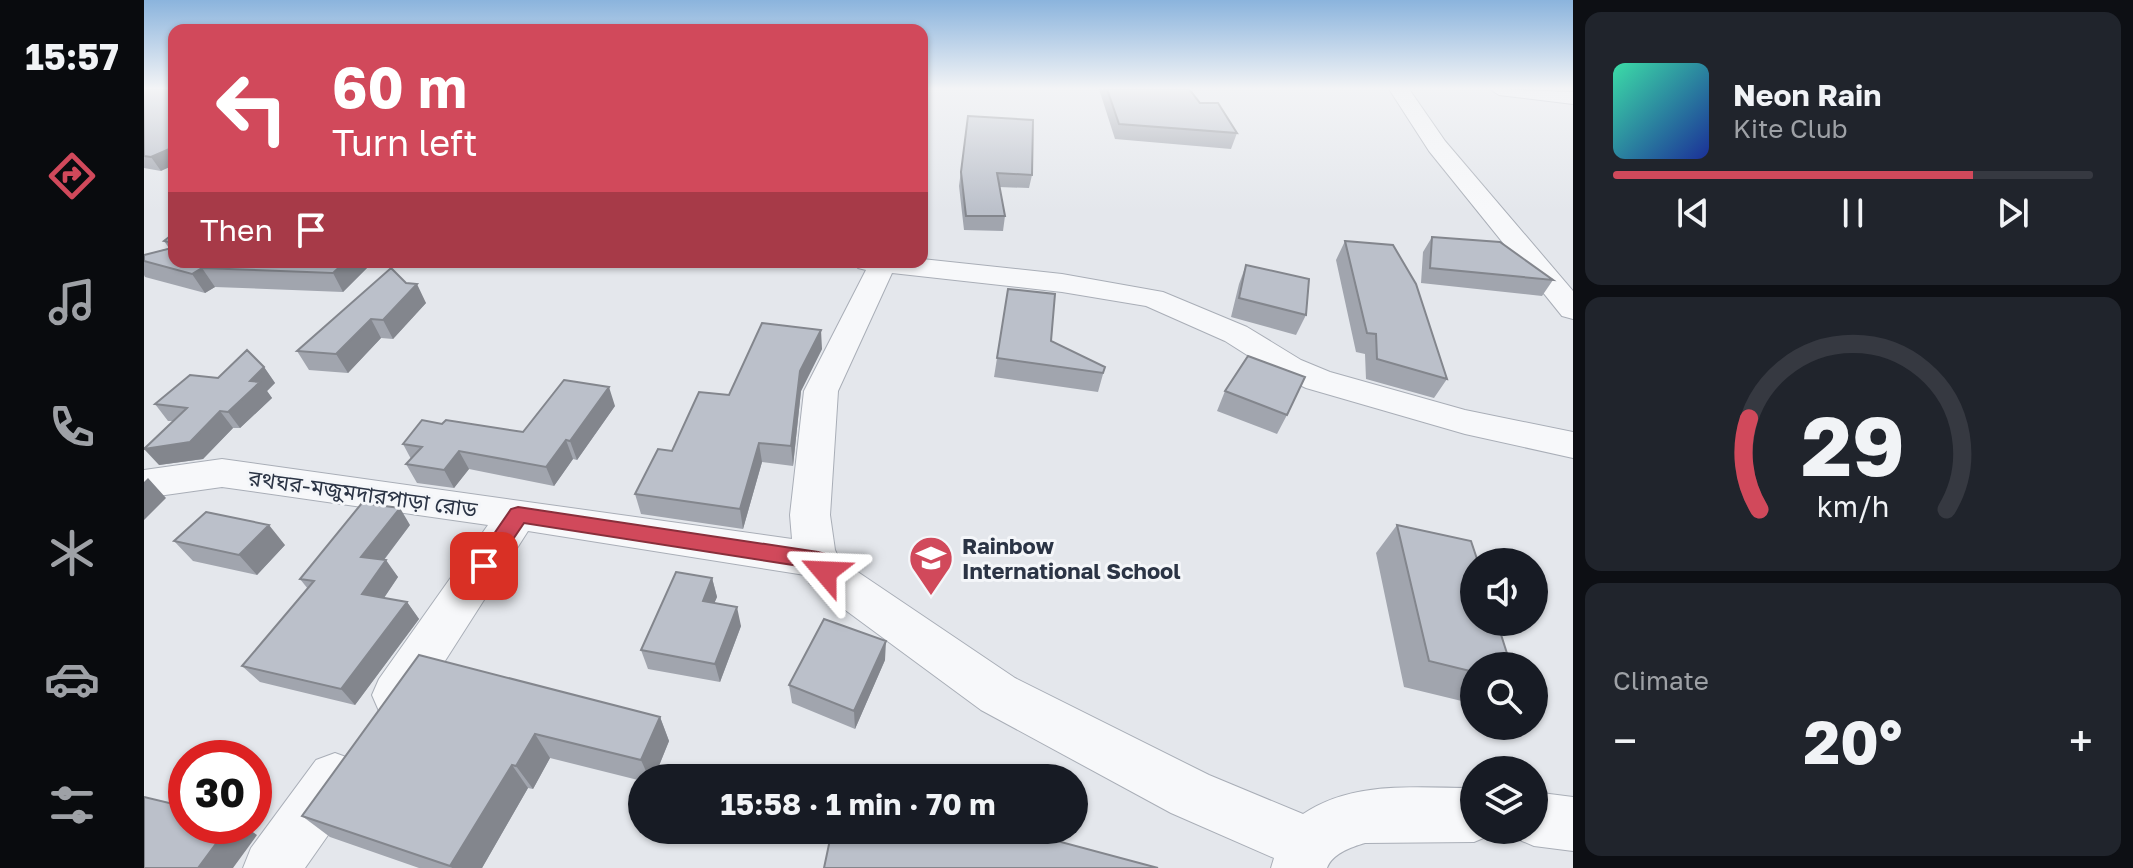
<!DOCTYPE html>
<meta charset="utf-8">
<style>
body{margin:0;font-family:"Golos Text","Noto Sans Bengali",sans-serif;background:#20242c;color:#f1f3f6;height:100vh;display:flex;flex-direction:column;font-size:30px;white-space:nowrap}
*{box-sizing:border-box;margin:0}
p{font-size:26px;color:#9ea1a6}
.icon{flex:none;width:44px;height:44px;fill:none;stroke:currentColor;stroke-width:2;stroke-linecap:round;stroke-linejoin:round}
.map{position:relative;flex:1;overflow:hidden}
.drawer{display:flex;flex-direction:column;gap:12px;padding:12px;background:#0d0f14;width:560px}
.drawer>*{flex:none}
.hud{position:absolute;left:24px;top:24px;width:760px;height:244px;border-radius:16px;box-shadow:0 2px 6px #0004;background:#d1495b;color:#fff;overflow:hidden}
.buttons{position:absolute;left:1316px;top:548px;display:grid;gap:16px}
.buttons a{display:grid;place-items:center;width:88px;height:88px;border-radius:50%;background:#171b24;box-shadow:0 2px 6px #0004;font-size:40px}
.speed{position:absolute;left:24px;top:740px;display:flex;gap:16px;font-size:40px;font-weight:700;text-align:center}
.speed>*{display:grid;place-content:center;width:104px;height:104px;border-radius:50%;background:#171b24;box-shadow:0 2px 6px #0004;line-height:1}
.speed .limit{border:12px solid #d22;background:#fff;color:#111}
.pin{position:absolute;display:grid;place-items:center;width:68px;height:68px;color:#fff;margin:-34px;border-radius:16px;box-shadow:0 4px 12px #0006}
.me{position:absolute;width:88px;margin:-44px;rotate:296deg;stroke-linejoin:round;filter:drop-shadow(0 0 6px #0008)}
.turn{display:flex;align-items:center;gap:28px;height:168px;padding:0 32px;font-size:36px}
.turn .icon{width:104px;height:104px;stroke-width:2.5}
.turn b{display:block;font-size:56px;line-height:68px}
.then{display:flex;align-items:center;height:76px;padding:0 32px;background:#0003;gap:16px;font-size:30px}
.big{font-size:60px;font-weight:700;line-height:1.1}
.drawer .widget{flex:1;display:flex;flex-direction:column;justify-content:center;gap:12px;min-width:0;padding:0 28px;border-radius:16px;background:#20242c}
.drawer .dial{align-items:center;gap:0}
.dial svg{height:208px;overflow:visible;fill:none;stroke:#363941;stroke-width:7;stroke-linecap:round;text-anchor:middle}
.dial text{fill:#f1f3f6;stroke:none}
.song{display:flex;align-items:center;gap:24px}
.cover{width:96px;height:96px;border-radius:12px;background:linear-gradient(135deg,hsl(160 70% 55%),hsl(230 70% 35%))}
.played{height:8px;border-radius:4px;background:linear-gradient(90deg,#d1495b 75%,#363941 75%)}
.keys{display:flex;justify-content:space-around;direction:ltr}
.heat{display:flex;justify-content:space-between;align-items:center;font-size:44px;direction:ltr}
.trip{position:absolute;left:484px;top:764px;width:460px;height:80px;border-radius:40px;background:#171b24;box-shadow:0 2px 6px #0004;font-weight:700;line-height:80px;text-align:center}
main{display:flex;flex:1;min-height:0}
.menu{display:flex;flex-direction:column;width:144px;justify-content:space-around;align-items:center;background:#090b0e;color:#9ea1a6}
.menu .icon{width:56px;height:56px}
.menu .selected{color:#d1495b}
.menu b{font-size:36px;color:#f1f3f6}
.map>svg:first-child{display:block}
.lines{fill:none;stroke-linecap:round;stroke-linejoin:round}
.minor-casing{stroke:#a9aeb7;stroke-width:2}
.minor{fill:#f7f8fa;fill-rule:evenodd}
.wall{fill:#a1a5ae}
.shaded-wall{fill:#83868d}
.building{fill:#bbc0ca;stroke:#83868d;stroke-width:2}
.route{fill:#d1495b;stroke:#882f3b;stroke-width:2}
.labels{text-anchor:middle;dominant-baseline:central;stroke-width:6;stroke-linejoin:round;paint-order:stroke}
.street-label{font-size:22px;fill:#2b3445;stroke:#f4f6f9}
.poi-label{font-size:22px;font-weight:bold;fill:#2b3445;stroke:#f4f6f9;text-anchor:start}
</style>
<main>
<nav class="menu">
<b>15:57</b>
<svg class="icon selected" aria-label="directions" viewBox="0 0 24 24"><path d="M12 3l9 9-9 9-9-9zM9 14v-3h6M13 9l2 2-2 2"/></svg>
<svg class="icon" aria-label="music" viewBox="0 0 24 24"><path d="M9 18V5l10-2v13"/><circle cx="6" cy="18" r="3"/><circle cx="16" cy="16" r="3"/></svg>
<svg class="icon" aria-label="phone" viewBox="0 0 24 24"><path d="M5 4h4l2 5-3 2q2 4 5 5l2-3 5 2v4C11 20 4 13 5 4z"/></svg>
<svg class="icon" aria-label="climate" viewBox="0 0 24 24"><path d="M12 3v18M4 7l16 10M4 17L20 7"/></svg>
<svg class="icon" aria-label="car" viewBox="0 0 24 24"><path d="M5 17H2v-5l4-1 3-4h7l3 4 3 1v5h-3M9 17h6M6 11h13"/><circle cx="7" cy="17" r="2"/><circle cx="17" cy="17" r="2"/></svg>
<svg class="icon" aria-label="filters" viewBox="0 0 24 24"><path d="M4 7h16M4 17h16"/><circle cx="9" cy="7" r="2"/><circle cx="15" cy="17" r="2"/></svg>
</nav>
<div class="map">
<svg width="1429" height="868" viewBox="0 0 1429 868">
<rect width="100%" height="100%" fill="#e4e7ec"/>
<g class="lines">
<!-- minor casing -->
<g class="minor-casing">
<path id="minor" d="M1245,89H1265L1301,141L1429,291V319L1418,316L1285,151Z
M1346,89L1429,92V104L1355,95Z
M778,259L918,274L1019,292L1103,327L1157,360L1186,372L1321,410L1429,432V458L1321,434L1162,388L1133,374L1081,341L1002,306L918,292L748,273L694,391L686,515L691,550L696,560L871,678L1065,775L1159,814C1210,780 1271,788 1330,788V830H1351L1349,834L1330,842L1221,843C1207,847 1188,854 1183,868H1127L1130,858L1027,813L837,710L666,584L661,575L384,531L269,711L252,718L235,711L228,695L235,679L344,525L78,487L0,498V470L78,459L648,539L646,515L660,391L722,270L714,268L710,262H778Z
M191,753L210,760L217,779L210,798L161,868H99L107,848L172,760Z
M1390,792L1429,797V851L1390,846L1371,838L1367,830H1390Z"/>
</g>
<!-- minor -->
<use href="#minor" class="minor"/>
</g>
<!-- wall -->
<path class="wall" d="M0,89L17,171L0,168Z
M955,89H1045L1056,103L1093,133L1087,149L971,139Z
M824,116L888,175L885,188L855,187L861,216L859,231L820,230L815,186Z
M1288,237L1409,280L1398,296L1277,283L1279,252Z
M30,238V262H229L199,292L71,287L61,293L1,277L0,275V255L25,248L20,241Z
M1201,241L1303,379L1290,398L1222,379L1221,354L1212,352L1192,260Z
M1102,265L1162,315L1152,335L1087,317L1095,284Z
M247,268L282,303L249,339L237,338L204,373L165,370L153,351Z
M864,289L907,341L961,367L954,392L850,377Z
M678,349L657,391L649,466L618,462L599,529L497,514L491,494L528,451L585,395Z
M120,367L131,383L123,391L128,398L96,428H89L59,459L15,465L29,421H24L11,404L74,378Z
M1081,391L1143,415L1133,434L1073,411Z
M471,406L433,460L429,459L410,486L325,469L310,488L273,483L262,464L267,459L259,444L298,424L379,432Z
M266,525L240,560L254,577L240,598L263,602L275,619L211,705L116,682L98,666L164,589L156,579Z
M1253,525L1330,666V704L1260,687L1232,553Z
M30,541L141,545L113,575L49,561Z
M568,578L573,597L570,603L597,626L576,682L504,669L497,650Z
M275,655L516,717L525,741L510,778H498V781L406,758L389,789L384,788L338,868H275L186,837L158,816Z
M741,660L711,729L648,703L645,685Z"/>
<!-- shaded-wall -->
<path class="shaded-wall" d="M30,147V165L17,171L7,157Z
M201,262H229L199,292L189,273Z
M58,268L71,287L61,293L48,274Z
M273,284L282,303L249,339L239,320Z
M227,319L237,338L204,373L192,354Z
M677,330L678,349L657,391L649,466L647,446L656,371Z
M120,367L131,383L123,391L128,398L96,428L84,412L106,381Z
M465,387L471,406L433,460L426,441Z
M76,411L89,428L59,459L15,465L0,449Z
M422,440L429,459L410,486L402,467Z
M615,443L618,462L599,529L596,509Z
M315,451L325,469L310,488L300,470Z
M4,478L22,498L0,520V482Z
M256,508L266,525L229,574L217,557Z
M125,525L141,545L113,575L95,555Z
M242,560L254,577L231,611L218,594Z
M568,578L573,597L563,620L559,601Z
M263,602L275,619L211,705L197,689Z
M593,607L597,626L576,682L571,664Z
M742,641L741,660L711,729L710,711Z
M516,717L525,741L510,778H505L497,760Z
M391,734L406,758L389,789L372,766Z
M368,765L384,788L338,868H308L306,866Z
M85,826H100L113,835L89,868H54Z"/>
<!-- building -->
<path class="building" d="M0,89H30V147L7,157L0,156Z
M963,89H1045L1056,103H1074L1093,133L975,124Z
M824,116L889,120L888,175L853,173L861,216H822L817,172Z
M25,237L30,238V262H201L189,273L58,268L48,274L0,261V255L28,248L30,243L20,241Z
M1288,237L1356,242L1409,280L1286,268Z
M1201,241L1249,245L1272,284L1303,379L1233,359L1232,334L1223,333Z
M1102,265L1165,279L1162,315L1095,298Z
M247,268L262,283L273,284L239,320L227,319L192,354L153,351Z
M864,289L911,294L907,341L961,367L959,373L853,358Z
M618,323L677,330L656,371L647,446L615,443L596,509L491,494L514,449L528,451L555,392L585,395Z
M103,350L120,367L106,381L116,382L84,412L76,411L46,442L0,449L43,408L11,404L46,375L74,378Z
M1104,356L1161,377L1143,415L1081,391Z
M420,380L465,387L426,441L422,440L402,467L315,451L300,470L262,464L278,447L259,444L278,420L298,424L302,420L379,432Z
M218,503L256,508L217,557L242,560L218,594L263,602L197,689L98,666L170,581L156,579Z
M62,512L125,525L95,555L30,541Z
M1253,525L1327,541L1334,562H1330V622H1353L1367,666H1330V672L1285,661Z
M532,572L568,578L559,601L593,607L571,664L497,650Z
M680,619L742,641L710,711L645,685Z
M275,655L516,717L497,760L391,734L372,766L368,765L306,866L158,816Z
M0,797L42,807V826H85L54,868H0Z
M688,830H872L1014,868H680Z"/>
<!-- sky -->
<linearGradient id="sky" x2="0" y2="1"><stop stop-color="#8bb4dd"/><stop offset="0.42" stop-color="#f3f4f6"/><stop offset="1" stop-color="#f3f4f6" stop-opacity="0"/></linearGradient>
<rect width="1429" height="211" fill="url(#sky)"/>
<!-- route -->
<path class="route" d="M374,507L674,552L682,554L692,572L689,578L681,581L674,578L668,568L380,523L347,572L340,575L332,572L329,566L332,560L367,509Z"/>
<!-- icons -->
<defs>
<g id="school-pin" transform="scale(2.3)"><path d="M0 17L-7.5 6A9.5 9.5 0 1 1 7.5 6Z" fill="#d1495b" stroke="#f4f6f9"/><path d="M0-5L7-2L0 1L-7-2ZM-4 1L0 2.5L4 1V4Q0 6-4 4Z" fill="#fff"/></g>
</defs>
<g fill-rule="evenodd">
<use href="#school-pin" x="787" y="558"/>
</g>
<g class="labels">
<!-- street labels -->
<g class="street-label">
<text transform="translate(219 493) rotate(8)">রথঘর-মজুমদারপাড়া রোড</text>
</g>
<!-- poi labels -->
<g class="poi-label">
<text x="818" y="545">Rainbow<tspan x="818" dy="25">International School</tspan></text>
</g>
</g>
</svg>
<div class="buttons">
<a><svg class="icon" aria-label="sound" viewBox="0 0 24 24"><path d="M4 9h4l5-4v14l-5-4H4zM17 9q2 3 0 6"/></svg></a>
<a><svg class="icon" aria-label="search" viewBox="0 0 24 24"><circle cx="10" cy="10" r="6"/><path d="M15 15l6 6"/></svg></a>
<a><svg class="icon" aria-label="layers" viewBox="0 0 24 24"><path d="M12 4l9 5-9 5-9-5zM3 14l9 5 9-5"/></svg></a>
</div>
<div class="speed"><div class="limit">30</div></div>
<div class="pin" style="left:340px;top:566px;background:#d93025"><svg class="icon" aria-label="arrive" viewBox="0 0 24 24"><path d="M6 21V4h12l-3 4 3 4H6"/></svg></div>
<svg class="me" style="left:681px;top:572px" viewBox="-20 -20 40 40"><path d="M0-17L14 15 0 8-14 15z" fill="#d1495b" stroke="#fff" stroke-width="4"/></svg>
<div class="trip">15:58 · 1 min · 70 m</div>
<div class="hud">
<div class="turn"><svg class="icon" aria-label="left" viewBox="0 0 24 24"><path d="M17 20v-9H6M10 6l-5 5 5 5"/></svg><div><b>60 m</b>Turn left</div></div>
<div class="then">Then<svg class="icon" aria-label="arrive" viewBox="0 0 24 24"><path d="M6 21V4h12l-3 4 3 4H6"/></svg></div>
</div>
</div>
<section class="drawer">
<div class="widget">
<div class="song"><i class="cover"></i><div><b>Neon Rain</b><p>Kite Club</p></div></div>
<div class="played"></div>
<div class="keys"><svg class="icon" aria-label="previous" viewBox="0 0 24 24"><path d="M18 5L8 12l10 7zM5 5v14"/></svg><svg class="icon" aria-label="pause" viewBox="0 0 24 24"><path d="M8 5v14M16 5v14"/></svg><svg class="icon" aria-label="next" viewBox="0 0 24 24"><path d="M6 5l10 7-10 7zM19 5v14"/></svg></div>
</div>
<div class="widget dial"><svg viewBox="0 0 100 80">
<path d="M14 69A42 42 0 1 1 86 69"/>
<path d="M14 69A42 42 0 0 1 10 34" stroke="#d1495b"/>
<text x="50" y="56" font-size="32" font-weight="700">29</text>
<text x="50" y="72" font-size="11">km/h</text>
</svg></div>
<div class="widget"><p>Climate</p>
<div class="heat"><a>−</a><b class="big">20°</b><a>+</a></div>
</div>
</section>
</main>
